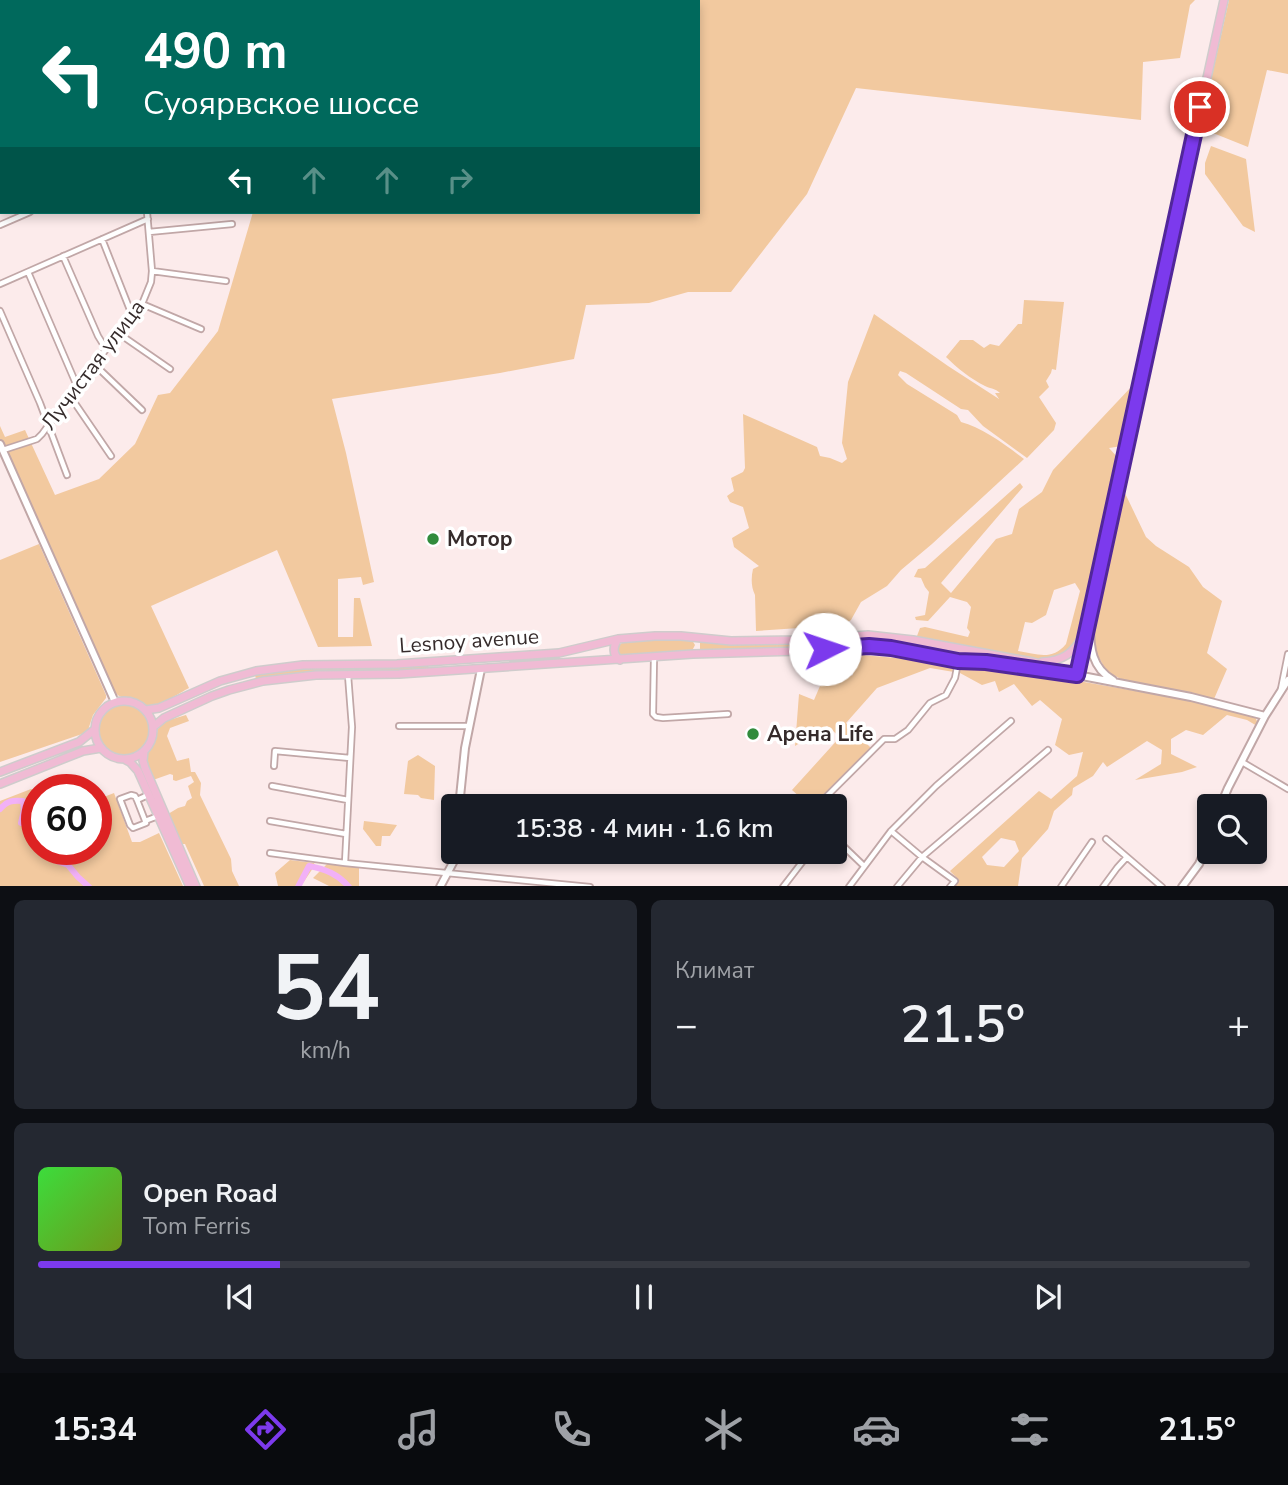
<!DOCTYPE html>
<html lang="ru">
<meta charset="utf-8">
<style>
body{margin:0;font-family:"Nunito Sans",sans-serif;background:#242831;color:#f1f3f6;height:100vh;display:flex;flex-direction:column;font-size:26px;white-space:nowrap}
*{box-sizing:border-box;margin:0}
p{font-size:23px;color:#9ea1a6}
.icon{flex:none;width:38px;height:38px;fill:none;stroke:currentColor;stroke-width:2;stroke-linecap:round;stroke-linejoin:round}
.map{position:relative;height:886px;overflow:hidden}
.sheet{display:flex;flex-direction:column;gap:14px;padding:14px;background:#0d0f14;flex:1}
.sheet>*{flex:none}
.top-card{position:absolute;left:0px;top:0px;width:700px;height:214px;box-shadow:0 4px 10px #0003;background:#00695c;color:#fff;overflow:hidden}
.buttons{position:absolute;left:1197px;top:794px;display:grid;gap:14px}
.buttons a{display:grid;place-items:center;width:70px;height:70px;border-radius:7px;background:#171b24;box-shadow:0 4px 10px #0003;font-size:35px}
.speed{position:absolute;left:21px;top:774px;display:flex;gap:14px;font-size:35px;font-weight:700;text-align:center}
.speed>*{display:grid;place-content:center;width:91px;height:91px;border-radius:50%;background:#171b24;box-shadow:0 4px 10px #0003;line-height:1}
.speed .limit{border:10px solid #d22;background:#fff;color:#111}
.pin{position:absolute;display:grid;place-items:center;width:60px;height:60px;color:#fff;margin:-30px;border:4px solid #fff;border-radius:50%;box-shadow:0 2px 7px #0007}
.me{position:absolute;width:77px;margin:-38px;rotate:86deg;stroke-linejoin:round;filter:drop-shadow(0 0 5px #0008)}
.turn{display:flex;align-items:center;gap:24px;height:147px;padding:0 28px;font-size:32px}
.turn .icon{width:91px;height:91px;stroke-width:2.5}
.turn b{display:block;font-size:49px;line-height:60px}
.lanes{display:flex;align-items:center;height:66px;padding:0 28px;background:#0003;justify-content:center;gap:35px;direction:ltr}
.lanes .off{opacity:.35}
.big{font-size:52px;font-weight:600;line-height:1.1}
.sheet .widget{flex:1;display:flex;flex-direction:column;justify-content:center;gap:10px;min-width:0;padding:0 24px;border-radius:10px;background:#242831}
.sheet .dial{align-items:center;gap:0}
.dial b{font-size:91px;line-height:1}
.song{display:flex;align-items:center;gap:21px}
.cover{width:84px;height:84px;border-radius:10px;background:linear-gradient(135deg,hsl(120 70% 55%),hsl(80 70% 35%))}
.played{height:7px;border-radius:4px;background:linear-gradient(90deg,#7c3aed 20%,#363941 20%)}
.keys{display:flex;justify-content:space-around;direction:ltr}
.heat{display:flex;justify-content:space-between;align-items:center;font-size:38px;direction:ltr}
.sheet .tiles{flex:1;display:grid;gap:14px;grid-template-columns:1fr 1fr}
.widget:last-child{grid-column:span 2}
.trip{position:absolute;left:441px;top:794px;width:406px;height:70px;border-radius:7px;background:#171b24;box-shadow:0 4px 10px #0003;font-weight:600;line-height:70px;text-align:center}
.tabs{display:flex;height:112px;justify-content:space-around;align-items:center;background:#090b0e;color:#9ea1a6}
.tabs .icon{width:49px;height:49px}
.tabs .current{color:#7c3aed}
.tabs b{font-size:32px;color:#f1f3f6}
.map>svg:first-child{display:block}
.green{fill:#f2c99f;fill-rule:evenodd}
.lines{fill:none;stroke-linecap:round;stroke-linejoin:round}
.river{stroke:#f2b1f7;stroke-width:6}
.street-casing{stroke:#c1a7a7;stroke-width:8}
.secondary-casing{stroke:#c1a7a7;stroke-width:10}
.primary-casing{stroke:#cfcccc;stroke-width:10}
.street{stroke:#fff;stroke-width:4.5}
.secondary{stroke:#fff;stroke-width:6}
.primary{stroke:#f0bbd4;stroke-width:7}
.route-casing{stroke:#51269a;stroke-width:18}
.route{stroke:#7c3aed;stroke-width:12}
.poi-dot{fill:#318b3c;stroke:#fff;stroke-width:2.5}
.labels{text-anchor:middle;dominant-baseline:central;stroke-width:7;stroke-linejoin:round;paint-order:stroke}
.street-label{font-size:21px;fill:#352b2b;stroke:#fff}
.poi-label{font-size:21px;font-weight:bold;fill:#352b2b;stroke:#fff;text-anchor:start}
</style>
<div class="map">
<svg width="1288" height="887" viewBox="0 0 1288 887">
<rect width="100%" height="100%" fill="#fcebeb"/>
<!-- green -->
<path class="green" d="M479,0H1195L1190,5L1180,58L1143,62L1141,120L856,88L807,194L731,292H688L649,303L586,305L574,359L500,373L332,399L346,453L374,582L363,585L361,577L338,579V637H353L354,598H360L372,646L318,647L277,550L151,606L189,688C179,693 157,709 146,706C140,704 136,700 130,699C120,697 118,697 112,688L0,439V426L5,437L25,430L55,495L99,479L135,444L158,395L170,393L218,331L253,212H698V2H479Z
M1229,0H1288V74L1267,70L1248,147L1208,131L1201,124Z
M1211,146L1246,159L1255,232L1243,226L1205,174V163Z
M1024,300L1064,302L1056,370L1052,369L1051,373L1046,381L1049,387L1039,397L1056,423L1054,430L1027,458L983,426L968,410L961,409L906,373L900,371L898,375L907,384L957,415L961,422C982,427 1007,446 1024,459L932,544L901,570L887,586L861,602L851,620L844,625L756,631L755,595C751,587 751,578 753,569L759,566L734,547L732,538L749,528L743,507L730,502L727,496L734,491L731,478L743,472L745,468L743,414L817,447L820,456L830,458L842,463L847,459L842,443L848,382L874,314L948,366L999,399L995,393H1000C995,388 991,389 985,386C971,379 957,368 946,357L960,340H973L984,348L990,344L999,346L1018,324H1022Z
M1133,385L1122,446L1109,448L1119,459L1079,637C1069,655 1060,658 1039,660L921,638L917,636L920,628L925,627L968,637L970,632L967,628L971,607L967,602L950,597L928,621L916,620L915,617L925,615L929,592L925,587L921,578L914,577L918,569L925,568L1020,483L1023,487L941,583L951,593L996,539L1012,534L1019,509L1042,492L1053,470ZM1075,583L1080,591L1066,644C1052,661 1037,654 1018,651L1025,622L1032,623L1046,615L1054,590Z
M1123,489L1146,537L1156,546L1189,567L1203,587L1222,601L1207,653L1227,669L1214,699L1189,692L1125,681L1107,672L1093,647L1094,620Z
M39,544L106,695V698L93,715L88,730L85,733L0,762V560Z
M861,638L907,642L1063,671L997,660L943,654L905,646L873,643H839L838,641L840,639Z
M658,639L692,640L695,645L693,649L690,652L621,657L617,654V646L622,643Z
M700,641L735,645L823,641L825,645L802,647L700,652Z
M850,654L908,659L922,658L953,664L986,665L1188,700L1255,717L1258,723L1257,726L1247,720L1227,715L1203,735L1186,730L1171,739V754L1197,767L1182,772L1135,780L1161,764L1162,750L1147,741L1107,767L1103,762L1093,776L1073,788L1072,795L1054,811L1048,829L1022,858L1018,886H955L959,880L950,871L1039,791L1051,799L1077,776L1083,752L1069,755L1055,745L1062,719L1040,700L1032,706L1014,684L999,692L995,681L982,685L960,673L930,668L877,688L846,723L871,748L811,807L792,790L840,737L827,726L795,746L799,694L814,700L820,686L853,675ZM1001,838L1015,841L1019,851L1004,867L987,865L982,857Z
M429,664L428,669C408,669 388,671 368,672C331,673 294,670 258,679L255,677L257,674L308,668H385Z
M99 730a25 25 0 1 1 50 0a25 25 0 1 1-50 0Z
M186,715L189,721L170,728L167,736L177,761L189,758L191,772H195L201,783L200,795L231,859L232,871L239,886H204L185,844H181L168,814L178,808L185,806L187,801L192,798L188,786L194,782L191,776L176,781L173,780V775L170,774L153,780L146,762V755L155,741L158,729L161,724L166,721Z
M418,755L435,766L434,800L421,798L418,795L404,794L408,761Z
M31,789L37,791V849H96V800L114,793L132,842H140L159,833L183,886H0V801Z
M364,821L397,825L390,836H382L381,846H376L363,829Z
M290,860L314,863L315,865L301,886H278L275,873Z
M328,863L359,867V886H329L313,878Z"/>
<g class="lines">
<!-- river -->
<path class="river" d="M0,809C7,801 12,800 23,801L24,810L21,823L37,820
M47,849L51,859L68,865L78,877L89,887
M298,887L309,866C325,869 338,874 349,887"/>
<!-- street casing -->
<g class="street-casing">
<path id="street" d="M258,0L259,2
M378,0L379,2
M429,0L430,2
M0,225L30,212
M149,232L232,224
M102,239L132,315
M63,256L98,336L106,349
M152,271L226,281
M28,272L77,386
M0,284L148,219
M142,304L201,329
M0,311L40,403L67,475
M118,333L170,369
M94,364L142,410
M70,396L111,456
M3,450L37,439L42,434L77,386L142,304L151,282L152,271L147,212
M654,658L653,714L656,717L663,718L728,714
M1281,689L1288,654
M399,726H469
M1242,762L1288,789
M274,766L275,751L350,758
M272,786L348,800
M137,800L135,796L131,795L120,799L130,825L133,828L146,823L137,800L148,795
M816,807L884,739H895L908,730L930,703L946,695L955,678L958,662
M145,821L158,816
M270,821L346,834
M891,831L922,857L955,881L950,887
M835,836L838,841L864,866
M1106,839L1162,887
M270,853L345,863L590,887
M345,863L352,727L348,675
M783,887L803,861L798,852
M849,887L891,831L936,786L1011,721
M897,887L922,857L1048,750
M1061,887L1092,842
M1103,887L1117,868L1127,857"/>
</g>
<!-- secondary casing -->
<g class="secondary-casing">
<path id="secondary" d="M0,444L115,702
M1090,626C1090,648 1092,668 1113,680
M1077,675L1191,697L1265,716
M459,807L465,748L481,669
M1220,807L1228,788L1265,716L1288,680
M440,887L456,857V852
M1182,887L1199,864L1209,841"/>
</g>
<!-- primary casing -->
<g class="primary-casing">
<path id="primary" d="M618,639C613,647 612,654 620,660
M1042,662C1061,661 1074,654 1082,637
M1077,675L1224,0
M95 730a29 29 0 1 1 58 0a29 29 0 1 1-58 0Z
M146,710L159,708L220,681L256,671L303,665L397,664L559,653L618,639L655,636H681L731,641L800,640L868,635L913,640L1033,662L1065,670L1077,675
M153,727L164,718L212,696L229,690L263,681L316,675L399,674L693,654L801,651L869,646L908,651L958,661L987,662L1069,675
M144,751L143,761L145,768L196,887
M126,760L130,762L138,771L190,887
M0,772L79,742L94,730
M0,784L83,751L101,748"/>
</g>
<!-- street -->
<use href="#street" class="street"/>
<!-- secondary -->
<use href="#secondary" class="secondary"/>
<!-- primary -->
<use href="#primary" class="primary"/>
</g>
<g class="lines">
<!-- route casing -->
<g class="route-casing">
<path id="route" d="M825,649L869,646L891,648L958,661L986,662L1077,675L1200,107"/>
</g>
<!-- route -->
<use href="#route" class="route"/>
</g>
<!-- markers -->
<g class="poi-dot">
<circle cx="433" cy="539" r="7"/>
<circle cx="753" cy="734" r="7"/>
</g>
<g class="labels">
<!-- street labels -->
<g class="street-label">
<text transform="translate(93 365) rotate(-53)">Лучистая улица</text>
<text transform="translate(469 641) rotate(-4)">Lesnoy avenue</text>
</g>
<!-- poi labels -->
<g class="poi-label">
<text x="447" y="539">Мотор</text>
<text x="767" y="734">Арена Life</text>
</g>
</g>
</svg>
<div class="buttons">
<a><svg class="icon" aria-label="search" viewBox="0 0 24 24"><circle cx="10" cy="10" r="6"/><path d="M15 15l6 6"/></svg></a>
</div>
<div class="speed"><div class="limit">60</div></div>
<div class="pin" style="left:1200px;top:107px;background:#d93025"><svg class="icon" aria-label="arrive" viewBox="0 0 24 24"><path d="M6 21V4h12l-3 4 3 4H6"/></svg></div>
<svg class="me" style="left:825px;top:649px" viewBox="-20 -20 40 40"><circle r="19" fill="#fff"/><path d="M0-13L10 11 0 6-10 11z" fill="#7c3aed"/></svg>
<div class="trip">15:38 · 4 мин · 1.6 km</div>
<div class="top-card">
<div class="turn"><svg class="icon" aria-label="left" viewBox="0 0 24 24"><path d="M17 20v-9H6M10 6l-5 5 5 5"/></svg><div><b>490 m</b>Суоярвское шоссе</div></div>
<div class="lanes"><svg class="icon" aria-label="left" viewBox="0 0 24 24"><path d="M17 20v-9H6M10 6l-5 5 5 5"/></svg><svg class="icon off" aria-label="ahead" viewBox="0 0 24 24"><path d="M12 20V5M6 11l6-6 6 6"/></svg><svg class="icon off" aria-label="ahead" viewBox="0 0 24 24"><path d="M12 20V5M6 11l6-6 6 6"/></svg><svg class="icon off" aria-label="right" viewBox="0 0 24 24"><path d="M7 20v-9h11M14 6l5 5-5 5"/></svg></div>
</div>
</div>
<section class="sheet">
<div class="tiles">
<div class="widget dial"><b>54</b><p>km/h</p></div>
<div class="widget"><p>Климат</p>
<div class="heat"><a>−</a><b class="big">21.5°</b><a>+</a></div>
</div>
<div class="widget">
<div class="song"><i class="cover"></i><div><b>Open Road</b><p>Tom Ferris</p></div></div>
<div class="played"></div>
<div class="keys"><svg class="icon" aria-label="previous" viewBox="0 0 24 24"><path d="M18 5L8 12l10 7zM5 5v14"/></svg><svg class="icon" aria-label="pause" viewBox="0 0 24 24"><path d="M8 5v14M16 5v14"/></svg><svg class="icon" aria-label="next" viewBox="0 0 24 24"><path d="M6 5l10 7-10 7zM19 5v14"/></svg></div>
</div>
</div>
</section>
<nav class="tabs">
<b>15:34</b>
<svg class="icon current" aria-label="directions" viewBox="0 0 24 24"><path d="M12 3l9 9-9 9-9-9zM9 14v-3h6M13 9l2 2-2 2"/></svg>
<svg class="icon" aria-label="music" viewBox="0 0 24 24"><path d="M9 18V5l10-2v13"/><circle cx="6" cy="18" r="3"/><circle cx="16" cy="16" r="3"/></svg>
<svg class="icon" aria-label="phone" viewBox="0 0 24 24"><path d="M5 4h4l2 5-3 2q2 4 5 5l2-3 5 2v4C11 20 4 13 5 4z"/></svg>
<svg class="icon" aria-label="climate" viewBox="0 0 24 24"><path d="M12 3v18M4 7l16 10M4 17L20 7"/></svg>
<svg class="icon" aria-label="car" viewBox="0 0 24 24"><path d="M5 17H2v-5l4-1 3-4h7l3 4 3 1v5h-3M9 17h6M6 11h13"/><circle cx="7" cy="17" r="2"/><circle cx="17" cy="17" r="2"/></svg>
<svg class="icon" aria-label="filters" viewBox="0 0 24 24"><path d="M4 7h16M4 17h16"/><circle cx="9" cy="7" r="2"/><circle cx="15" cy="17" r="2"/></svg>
<b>21.5°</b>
</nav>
